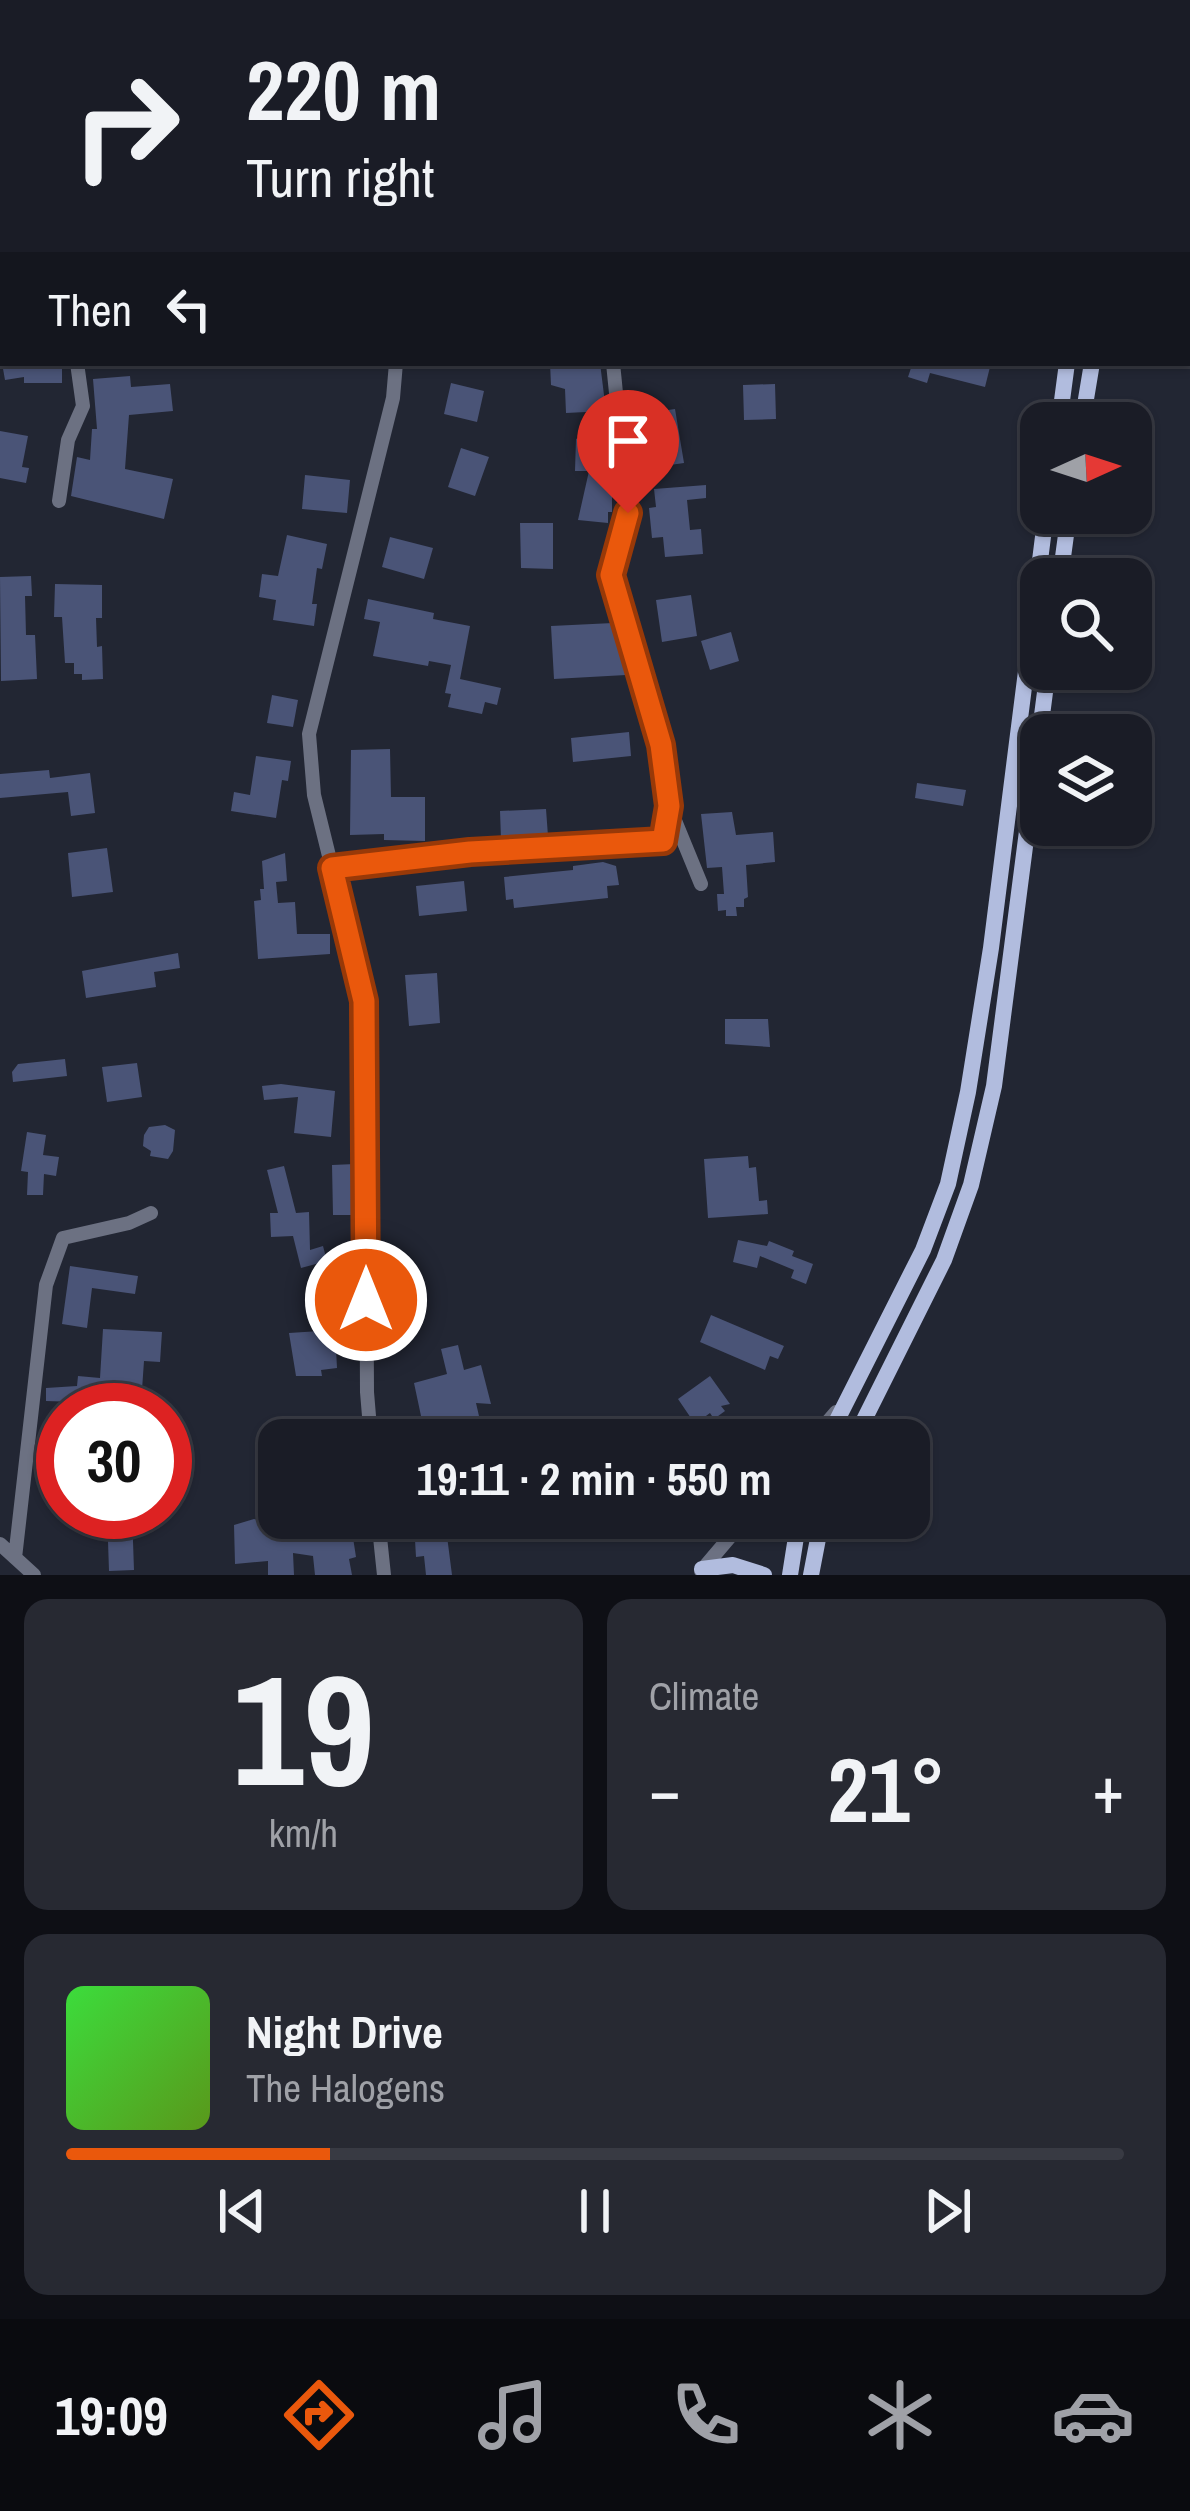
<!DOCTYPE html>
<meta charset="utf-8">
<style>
body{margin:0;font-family:"Archivo Narrow",sans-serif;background:#272932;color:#f1f3f6;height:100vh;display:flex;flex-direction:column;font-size:45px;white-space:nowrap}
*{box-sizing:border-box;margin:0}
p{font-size:39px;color:#9fa1a7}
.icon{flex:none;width:66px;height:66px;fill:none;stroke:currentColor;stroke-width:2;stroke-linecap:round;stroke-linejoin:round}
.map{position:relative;height:1575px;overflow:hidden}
.drawer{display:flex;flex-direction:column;gap:24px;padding:24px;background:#0e0f15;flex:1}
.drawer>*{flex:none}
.top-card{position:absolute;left:0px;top:0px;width:1191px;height:366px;box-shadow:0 3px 9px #0004,0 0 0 3px #383a43;background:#1a1c26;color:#f1f3f6;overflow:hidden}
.needle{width:78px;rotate:87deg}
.tools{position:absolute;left:1020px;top:402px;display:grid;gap:24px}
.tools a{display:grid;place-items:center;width:132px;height:132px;border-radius:24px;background:#1a1c26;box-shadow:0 3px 9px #0004,0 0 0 3px #383a43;font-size:60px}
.speed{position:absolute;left:36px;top:1383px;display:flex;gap:24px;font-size:60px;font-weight:700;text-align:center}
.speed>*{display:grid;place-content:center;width:156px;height:156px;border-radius:50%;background:#1a1c26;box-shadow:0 3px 9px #0004,0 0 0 3px #383a43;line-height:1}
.speed .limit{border:18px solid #d22;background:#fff;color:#111}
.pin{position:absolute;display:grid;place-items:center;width:102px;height:102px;color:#fff;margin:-123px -51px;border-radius:50% 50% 50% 0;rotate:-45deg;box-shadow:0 0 12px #0007}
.pin .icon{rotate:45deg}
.me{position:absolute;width:132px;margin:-66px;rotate:0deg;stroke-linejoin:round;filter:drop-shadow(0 0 9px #0008)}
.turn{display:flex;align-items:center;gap:42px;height:252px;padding:0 48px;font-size:54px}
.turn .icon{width:156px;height:156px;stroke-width:2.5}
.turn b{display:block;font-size:84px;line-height:102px}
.then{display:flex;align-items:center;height:114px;padding:0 48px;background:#0003;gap:24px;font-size:45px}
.big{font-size:90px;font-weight:800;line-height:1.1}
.drawer .widget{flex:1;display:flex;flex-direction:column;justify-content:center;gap:18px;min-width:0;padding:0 42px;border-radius:24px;background:#272932}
.drawer .dial{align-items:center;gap:0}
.dial b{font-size:156px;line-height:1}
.song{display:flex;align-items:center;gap:36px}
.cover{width:144px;height:144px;border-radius:18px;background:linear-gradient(135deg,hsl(120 70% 55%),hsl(90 70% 35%))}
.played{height:12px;border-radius:6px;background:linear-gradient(90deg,#ea580c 25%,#383a43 25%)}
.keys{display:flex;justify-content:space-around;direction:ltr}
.heat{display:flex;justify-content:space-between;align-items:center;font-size:66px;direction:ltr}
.drawer .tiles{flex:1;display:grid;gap:24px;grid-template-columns:1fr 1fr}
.widget:last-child{grid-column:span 2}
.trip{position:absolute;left:258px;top:1419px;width:672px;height:120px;border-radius:24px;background:#1a1c26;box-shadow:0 3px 9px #0004,0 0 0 3px #383a43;font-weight:800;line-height:120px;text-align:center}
.dock{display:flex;height:192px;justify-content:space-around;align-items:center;background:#0a0b0f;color:#9fa1a7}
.dock .icon{width:84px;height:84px}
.dock .active{color:#ea580c}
.dock b{font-size:54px;color:#f1f3f6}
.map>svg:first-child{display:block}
.building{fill:#4a5477}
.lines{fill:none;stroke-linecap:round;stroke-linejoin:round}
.minor{stroke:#6c7182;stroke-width:14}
.major{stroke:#b1bcde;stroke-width:16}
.route-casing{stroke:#983908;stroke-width:30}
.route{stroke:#ea580c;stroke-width:21}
</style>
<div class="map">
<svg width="1190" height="1575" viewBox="0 0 1190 1575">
<rect width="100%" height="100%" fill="#222633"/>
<!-- building -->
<path class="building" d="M2,363H62V383H24V377L5,380Z
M550,363H600L606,411L566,413L565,389L551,385Z
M906,363H973L990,367L985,387L930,373L927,383L908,377L911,368L905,367Z
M130,376L131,387L170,384L173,411L129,415L125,469L173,479L164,519L71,496L77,457L90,460L92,429H97L93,379Z
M451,383L484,391L477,422L444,414Z
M775,384L776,419L744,420L743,385Z
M675,409L684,463L656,467L647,413Z
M0,431L28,436L22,467L29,468L26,483L0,478Z
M583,435H601L600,447H610V460H602L601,485H612V512H608V523L578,520L589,471H575L576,439Z
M461,448L489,457L475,496L448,487Z
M305,475L350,480L347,513L302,509Z
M706,485V498L687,500L690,530L701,529L703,554L665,557L663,537L652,538L649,508L656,507L654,489Z
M520,523H553V569L521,568Z
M287,535L327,544L322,569L317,568L312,604H317L314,626L273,620L276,600L259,597L262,574L278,576Z
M390,537L433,548L424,579L382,567Z
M31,576L32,596H25L26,635H35L37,679L1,681L0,577Z
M55,584L102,585V618H96L97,647L102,646L103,679L82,680V674H74V663H65L62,617H54Z
M691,595L697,636L662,642L656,600Z
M368,599L434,613L433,619L470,626L460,679L501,688L497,705L485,702L482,714L448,707L451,694L445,693L451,665L429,661L428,666L373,656L380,622L364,619Z
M613,623L626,675L554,679L551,626Z
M731,632L739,661L710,670L701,641Z
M272,695L298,700L293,727L267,723Z
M629,732L631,756L573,762L571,738Z
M390,749L391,797H425V841L384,840V834L350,835L351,750Z
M256,756L291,761L288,781L282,780L276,818L231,811L234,792L250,795Z
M49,770L50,778L90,773L95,813L71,816L68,792L0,798V774Z
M917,783L966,790L963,806L915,798Z
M546,809L548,836L501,839L500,811Z
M732,812L736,835L773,832L775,862L746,865L748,897L744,899V907H736L737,916H726V910L718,911L717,894H724L722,867L707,868L701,814Z
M107,848L113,892L72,897L68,853Z
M285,853L287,881L276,882L278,903L295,902L297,934H330V954L258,959L254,901L261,900L260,889H264L262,861Z
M603,862L616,866L619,885L607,886L608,898L514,908L513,899L506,900L504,877L573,870V866Z
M464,881L467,911L419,916L416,886Z
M178,953L180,968L154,972L156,987L86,998L82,971Z
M437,973L440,1023L409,1026L405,975Z
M725,1019H768L770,1047L725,1044Z
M65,1059L67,1076L13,1082L12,1072L18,1064Z
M137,1063L142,1097L107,1102L102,1067Z
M281,1084L335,1091L331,1137L294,1133L298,1097L264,1100L262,1086Z
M165,1125L175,1130L173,1151L168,1159L150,1156L151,1151L143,1146L144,1135L149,1127Z
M27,1132L46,1135L43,1155L59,1157L56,1176L44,1174L43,1195H27L28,1172L21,1171Z
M748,1156L749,1168L756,1167L759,1201L767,1200L768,1214L708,1218L704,1159Z
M355,1164V1215H333L332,1165Z
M284,1166L296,1213L309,1212L310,1250L323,1246L327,1261L301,1268L293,1236L271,1237L270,1213H278L267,1170Z
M738,1240L767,1246L769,1241L794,1251L792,1256L813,1264L806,1284L791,1278L794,1270L760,1256L757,1268L733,1262Z
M70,1266L138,1276L135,1294L92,1288L87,1328L62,1324Z
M711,1315L784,1346L778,1359L770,1356L765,1370L700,1342Z
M103,1329L162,1332L160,1362L144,1361L141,1404L46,1401V1388L77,1386L78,1376L100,1378Z
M335,1330L337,1368L321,1370L322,1376H296L289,1333Z
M458,1345L464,1370L481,1365L491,1404L476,1403L479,1416L424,1430L414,1383L447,1374L441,1349Z
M710,1376L730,1404L721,1406L725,1411L714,1419L710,1413L695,1424L678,1399Z
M349,1419L350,1440H307L306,1422Z
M107,1512H132L134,1570L109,1571Z
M309,1518H350L356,1557L349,1559L352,1575H315L313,1556L293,1553L294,1575H268V1561L235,1564L234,1525L254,1519L310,1530Z
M447,1536L452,1575H426L424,1556L416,1557L415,1540Z"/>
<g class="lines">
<!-- minor -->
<path class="minor" d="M135,3L137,0
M480,3L481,0
M0,67L3,73
M0,116L3,115
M0,128L3,133
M59,501L68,440L83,406L77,363
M669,806L701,884
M332,868L470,852L663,841L669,806L660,745L611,575L628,513L613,363
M371,1440L367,1392L365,1002L314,795L309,734L393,398L396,363
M812,1440L836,1412
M378,1518L384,1575
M0,1544L34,1575
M15,1558L46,1285L63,1238L129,1223L151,1213
M701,1571L746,1518"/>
<!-- major -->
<path class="major" d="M1122,3L1123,0
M1151,3L1152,0
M1059,423L1067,363
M1082,423L1092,363
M1060,579L1069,513
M827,1440L923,1250L948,1184L968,1092L991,948L1046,513
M854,1440L944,1260L971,1185L994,1086L1048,669
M702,1569L733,1565L764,1575
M790,1575L799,1518
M811,1575L822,1518"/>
</g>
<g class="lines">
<!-- route casing -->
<g class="route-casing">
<path id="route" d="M366,1300L364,1001L332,868L470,852L663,841L669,806L661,745L611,575L628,513"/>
</g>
<!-- route -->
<use href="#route" class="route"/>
</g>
</svg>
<div class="tools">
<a><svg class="needle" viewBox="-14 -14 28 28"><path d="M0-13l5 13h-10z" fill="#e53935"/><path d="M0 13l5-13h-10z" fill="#9fa1a7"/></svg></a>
<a><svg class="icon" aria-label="search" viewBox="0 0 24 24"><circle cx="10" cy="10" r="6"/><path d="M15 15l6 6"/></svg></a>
<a><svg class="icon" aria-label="layers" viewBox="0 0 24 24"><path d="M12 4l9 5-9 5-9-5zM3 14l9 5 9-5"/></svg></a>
</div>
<div class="speed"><div class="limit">30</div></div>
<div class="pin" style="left:628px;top:513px;background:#d93025"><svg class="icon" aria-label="arrive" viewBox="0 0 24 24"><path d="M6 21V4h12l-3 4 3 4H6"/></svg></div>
<svg class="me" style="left:366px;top:1300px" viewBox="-20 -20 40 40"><circle r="17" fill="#ea580c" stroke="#fff" stroke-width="3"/><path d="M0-11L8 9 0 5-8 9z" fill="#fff"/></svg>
<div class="trip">19:11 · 2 min · 550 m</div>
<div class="top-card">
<div class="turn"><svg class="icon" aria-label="right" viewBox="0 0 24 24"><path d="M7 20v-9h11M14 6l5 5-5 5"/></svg><div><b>220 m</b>Turn right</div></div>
<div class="then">Then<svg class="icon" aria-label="left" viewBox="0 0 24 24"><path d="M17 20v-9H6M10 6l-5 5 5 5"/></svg></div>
</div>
</div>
<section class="drawer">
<div class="tiles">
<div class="widget dial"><b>19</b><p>km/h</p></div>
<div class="widget"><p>Climate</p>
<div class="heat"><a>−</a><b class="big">21°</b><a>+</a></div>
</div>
<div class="widget">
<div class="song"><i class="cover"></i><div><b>Night Drive</b><p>The Halogens</p></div></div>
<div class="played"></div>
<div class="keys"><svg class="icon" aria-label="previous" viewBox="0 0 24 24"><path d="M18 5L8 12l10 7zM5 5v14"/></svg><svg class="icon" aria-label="pause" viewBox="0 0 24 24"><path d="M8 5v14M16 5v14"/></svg><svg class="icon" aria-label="next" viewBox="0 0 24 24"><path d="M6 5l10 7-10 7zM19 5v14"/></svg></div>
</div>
</div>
</section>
<nav class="dock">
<b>19:09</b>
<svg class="icon active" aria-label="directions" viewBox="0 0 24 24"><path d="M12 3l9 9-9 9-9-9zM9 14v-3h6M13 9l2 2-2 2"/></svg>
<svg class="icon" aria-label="music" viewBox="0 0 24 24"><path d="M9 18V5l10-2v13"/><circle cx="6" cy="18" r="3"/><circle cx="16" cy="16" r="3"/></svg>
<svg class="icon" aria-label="phone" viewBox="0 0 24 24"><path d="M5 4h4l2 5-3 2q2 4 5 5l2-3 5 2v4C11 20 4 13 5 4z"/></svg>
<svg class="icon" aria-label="climate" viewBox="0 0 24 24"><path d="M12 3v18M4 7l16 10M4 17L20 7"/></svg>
<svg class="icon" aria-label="car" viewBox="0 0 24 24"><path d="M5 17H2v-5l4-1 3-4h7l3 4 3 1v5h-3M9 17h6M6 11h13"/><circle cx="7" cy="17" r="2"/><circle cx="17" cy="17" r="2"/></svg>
</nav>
